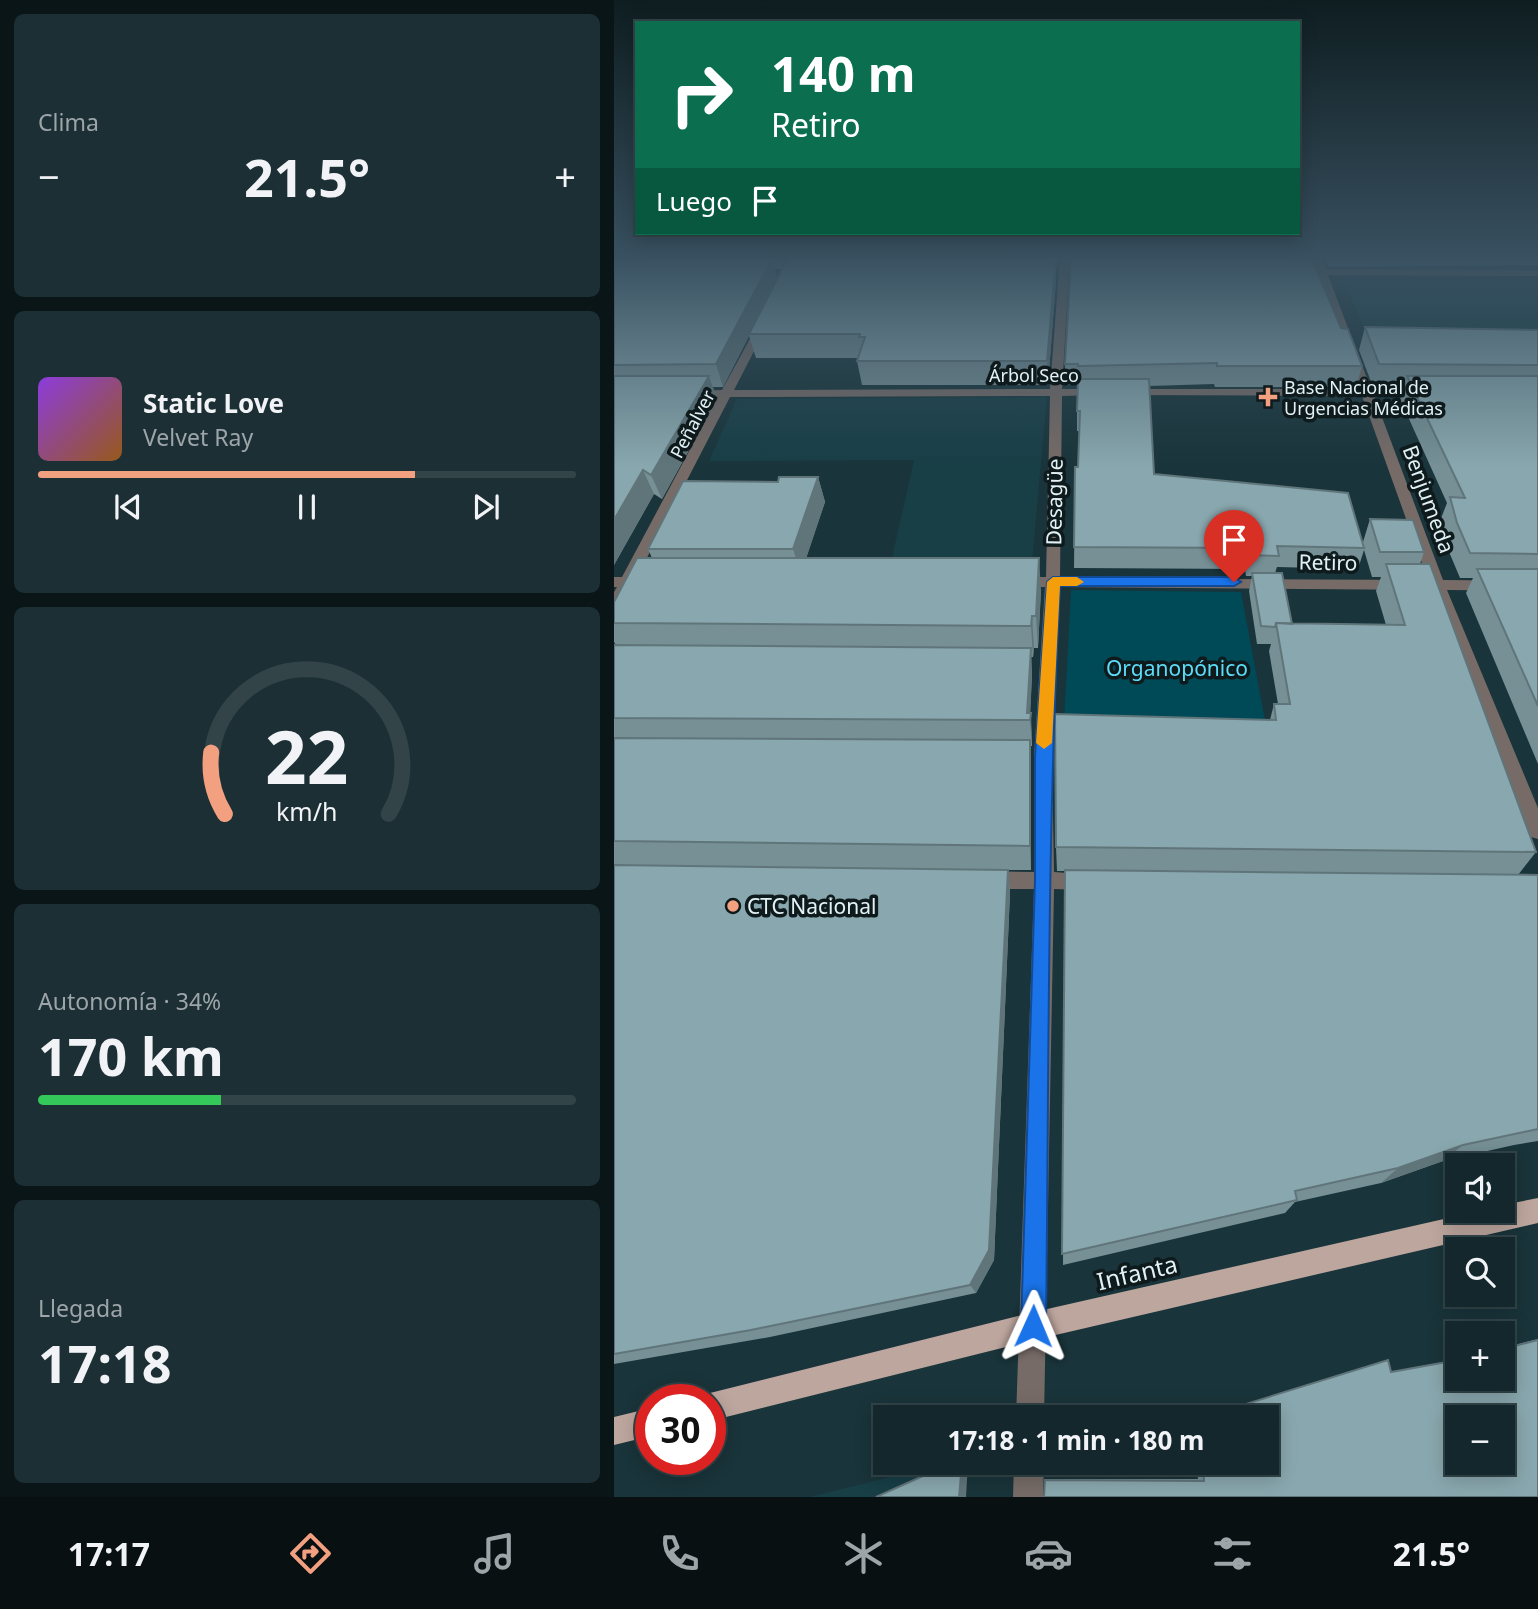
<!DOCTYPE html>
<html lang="es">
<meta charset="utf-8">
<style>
body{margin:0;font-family:"Noto Sans",sans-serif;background:#1c2f34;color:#f1f3f6;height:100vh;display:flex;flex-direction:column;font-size:26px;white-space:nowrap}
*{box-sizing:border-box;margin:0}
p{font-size:23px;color:#9da5a9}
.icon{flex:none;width:38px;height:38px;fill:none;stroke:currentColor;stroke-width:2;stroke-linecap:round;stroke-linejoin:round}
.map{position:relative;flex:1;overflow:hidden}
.panel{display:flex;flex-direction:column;gap:14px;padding:14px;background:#0a1518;width:614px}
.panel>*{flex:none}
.guide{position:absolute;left:21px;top:21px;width:665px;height:214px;border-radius:0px;box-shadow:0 4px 18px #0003,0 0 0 2px #324448;background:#0b6e4f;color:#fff;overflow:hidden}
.tools{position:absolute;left:831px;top:1153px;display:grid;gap:14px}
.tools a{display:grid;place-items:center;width:70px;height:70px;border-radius:0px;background:#13272c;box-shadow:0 4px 18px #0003,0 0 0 2px #324448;font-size:35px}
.speed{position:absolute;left:21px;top:1384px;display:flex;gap:14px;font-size:35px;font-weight:700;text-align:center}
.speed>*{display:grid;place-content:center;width:91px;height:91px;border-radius:50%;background:#13272c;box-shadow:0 4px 18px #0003,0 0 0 2px #324448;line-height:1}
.speed .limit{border:10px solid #d22;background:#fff;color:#111}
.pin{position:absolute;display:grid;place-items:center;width:60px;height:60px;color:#fff;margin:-72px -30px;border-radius:50% 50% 50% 0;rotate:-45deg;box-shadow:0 0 7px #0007}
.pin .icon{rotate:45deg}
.me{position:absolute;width:77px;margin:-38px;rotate:1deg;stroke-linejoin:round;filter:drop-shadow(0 0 5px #0008)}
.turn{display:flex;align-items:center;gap:24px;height:147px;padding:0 21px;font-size:32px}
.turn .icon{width:91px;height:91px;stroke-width:2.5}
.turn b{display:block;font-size:49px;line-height:60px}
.then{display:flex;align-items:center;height:66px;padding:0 21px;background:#0003;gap:14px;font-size:26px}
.big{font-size:52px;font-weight:700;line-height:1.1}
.panel .tile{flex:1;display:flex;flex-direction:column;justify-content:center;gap:10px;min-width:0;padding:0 24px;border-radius:10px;background:#1c2f34}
.panel .dial{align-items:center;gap:0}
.dial svg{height:182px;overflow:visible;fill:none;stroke:#324448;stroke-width:7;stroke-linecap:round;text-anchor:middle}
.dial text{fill:#f1f3f6;stroke:none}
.song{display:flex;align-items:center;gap:21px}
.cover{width:84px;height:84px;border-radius:10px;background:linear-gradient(135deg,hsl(270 70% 55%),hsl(30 70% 35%))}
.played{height:7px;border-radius:4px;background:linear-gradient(90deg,#f3a081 70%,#324448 70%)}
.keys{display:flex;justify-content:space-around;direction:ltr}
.heat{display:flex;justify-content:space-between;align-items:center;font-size:38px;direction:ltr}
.charge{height:10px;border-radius:5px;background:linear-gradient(90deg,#34c759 34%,#324448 0)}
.trip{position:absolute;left:259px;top:1405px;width:406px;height:70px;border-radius:0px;background:#13272c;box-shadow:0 4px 18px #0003,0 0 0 2px #324448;font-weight:700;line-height:70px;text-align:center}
.dock{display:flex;height:112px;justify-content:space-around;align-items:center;background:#081012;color:#9da5a9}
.dock .icon{width:49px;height:49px}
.dock .current{color:#f3a081}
.dock b{font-size:32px;color:#f1f3f6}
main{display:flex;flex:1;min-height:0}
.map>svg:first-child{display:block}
.built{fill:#183e46}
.green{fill:#004956}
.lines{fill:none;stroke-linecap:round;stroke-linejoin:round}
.minor{fill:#766b67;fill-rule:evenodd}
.primary{fill:#bda69e;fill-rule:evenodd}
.wall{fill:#769096;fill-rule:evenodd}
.shaded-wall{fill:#60757a}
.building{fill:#89a7ae;stroke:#60757a;stroke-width:2;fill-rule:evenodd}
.route{fill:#1a73e8;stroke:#114b97;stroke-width:2}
.slow{fill:#f59e0b}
.poi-dot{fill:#f3a081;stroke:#0e1a1c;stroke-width:2.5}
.labels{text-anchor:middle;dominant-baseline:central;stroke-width:7;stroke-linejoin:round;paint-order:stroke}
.far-street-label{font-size:18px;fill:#e1f1f5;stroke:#0e1a1c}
.far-poi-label{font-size:18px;fill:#e1f1f5;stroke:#0e1a1c;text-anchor:start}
.street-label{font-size:21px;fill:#e1f1f5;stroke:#0e1a1c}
.park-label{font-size:21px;fill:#5bddf9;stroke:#0e1a1c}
.poi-label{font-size:21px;fill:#e1f1f5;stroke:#0e1a1c;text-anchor:start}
.near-street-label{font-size:24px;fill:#e1f1f5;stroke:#0e1a1c}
</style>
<main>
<section class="panel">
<div class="tile"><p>Clima</p>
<div class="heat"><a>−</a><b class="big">21.5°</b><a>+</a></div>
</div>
<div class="tile">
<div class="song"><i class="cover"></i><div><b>Static Love</b><p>Velvet Ray</p></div></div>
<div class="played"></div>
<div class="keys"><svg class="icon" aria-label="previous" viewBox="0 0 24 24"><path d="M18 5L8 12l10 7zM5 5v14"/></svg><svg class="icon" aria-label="pause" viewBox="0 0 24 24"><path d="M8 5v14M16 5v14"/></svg><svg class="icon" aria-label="next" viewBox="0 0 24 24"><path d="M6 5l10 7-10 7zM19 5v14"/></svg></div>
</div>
<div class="tile dial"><svg viewBox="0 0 100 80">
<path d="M14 69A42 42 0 1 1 86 69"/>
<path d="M14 69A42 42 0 0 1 8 42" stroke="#f3a081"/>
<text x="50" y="56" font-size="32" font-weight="700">22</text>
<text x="50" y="72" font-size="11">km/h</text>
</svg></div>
<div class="tile"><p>Autonomía · 34%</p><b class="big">170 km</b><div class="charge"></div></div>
<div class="tile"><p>Llegada</p><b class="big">17:18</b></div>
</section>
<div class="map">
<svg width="924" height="1497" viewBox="0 0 924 1497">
<rect width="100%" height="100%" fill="#19343a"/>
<!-- built -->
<path class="built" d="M728,280H924V351L761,349Z
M433,397L418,563L277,562L300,460L95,461L123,399Z
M333,1463H354L351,1497H195Z"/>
<!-- green -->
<path class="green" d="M457,590L627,592L656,747L449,741Z"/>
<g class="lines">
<!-- minor -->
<path class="minor" d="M446,257H456L448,389H486L492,392L486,395L448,396L446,578L814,580L748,396L514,395L508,392L514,389H746L705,275H679L674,272L679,269H703L698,257H708L712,269L924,270V276L714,275L757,389L812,390L818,393L812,396H760L829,580L924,581V591L833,590L924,808V839L917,837L915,831L818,590L446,587L438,756L440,872L479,875L482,881L479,887L472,890L440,889L430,1418H402L420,889H371L364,886L361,880L364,874L371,871L420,872V756L431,587H402L395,582L402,577H432L436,396L116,397L23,577L36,579L38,582L36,585L18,587L5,610L0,611V592L3,587H0V577H8L104,397H77L71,394L77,391L108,390L144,324L153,326L120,390L436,389Z
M400,1463H430L429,1497H399Z"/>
<!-- primary -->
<path class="primary" d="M924,1198V1223L420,1340L96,1421V1400H85L96,1393L420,1312L865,1211H889V1205Z
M37,1408V1436L0,1445V1417Z"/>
</g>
<!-- wall -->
<path class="wall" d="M0,257H445L442,268V280L434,385H248L243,361L244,358H142L135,336L109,387H99L103,399L48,499L40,494L0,565ZM161,269H168L163,279Z
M458,257H701L700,263L727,328L748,366L742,387H601L600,384L535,386L540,474L749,542L756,519L810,552L806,564L922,852L904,875H924V1141L900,1145L829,1161L767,1183L681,1202L671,1213L449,1265L451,871H443L442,847L656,720L660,704H664L655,651L657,644H643L635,591L638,576H632L631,569L460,568L461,467H464L465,431H463V385H451V364ZM750,550L758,577H767L762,591L772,625L678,624L661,573L663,567L744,569Z
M711,257H924V265L714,267Z
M751,327L924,330V764L852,593L859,578H846L833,547L826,521L833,503L786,399L790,388L759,387L745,350Z
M204,477L211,502L192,558L427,590L424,648H420L419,657H417L418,675L416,713L418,740V746H416L417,766V870H394L396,893L380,1260L362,1293L156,1337L0,1364V645H2L0,642V602L38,558L34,549L164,482Z
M924,1339V1497L431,1480L432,1479H584L582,1463H653V1418H596V1415L774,1360L777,1372L889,1379V1348Z"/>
<!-- shaded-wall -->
<path class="shaded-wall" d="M166,257H176L169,269Z
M442,257H445L443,268Z
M442,257V280L434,385L433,361Z
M158,259L164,281L135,334V336L109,387L102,364Z
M95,376L103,399L48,499L37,475Z
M29,470L40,494L0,565V520Z
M204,477L211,502L187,574L179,549Z
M425,558L427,590L424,648L422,616Z
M418,616L420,648L419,657L417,626Z
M417,648L418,675L416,720L413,713Z
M417,713L418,740V746L416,720Z
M416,740L417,766V870L416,846Z
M394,870L396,893L380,1260L362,1293L356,1285Z
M849,1145L829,1161L767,1183L784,1168Z
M348,1463H354L352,1497H345Z"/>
<!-- building -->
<path class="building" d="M442,257L433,361H243L251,337H245L246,334H135L174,258Z
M0,259H158L102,364L0,365Z
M457,259H698L727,328L734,329L748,366H603V363L464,366V364H451Z
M751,327L924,330V365L765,364Z
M0,376H95L37,475L29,470L0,520Z
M793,376H924V554L856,553L843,523L836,497L851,498Z
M464,379H535L540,474L734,493L750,548L663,546L665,556L636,555L635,548L460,547L461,467H464L466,411H463Z
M165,477H204L179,549H34L69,481L164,482Z
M756,519L799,520L810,552H766Z
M23,558H425L422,616H418L417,626L0,623V602Z
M772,564H816L922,852L442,847L441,714L662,720L660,704H676L662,623L791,625Z
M863,569H924V706Z
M638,573H668L678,624L662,623L661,627L647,626Z
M0,645L417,648L413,713H417L416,720L0,718Z
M0,738L416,740V846L0,841Z
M0,865L394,870L375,1250L356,1285L137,1330L0,1354Z
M451,870L924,875V1129L849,1145L784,1168L681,1191L683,1200L448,1254Z
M924,1340V1497H430L431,1480L590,1481L589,1463H653V1418H603V1413L774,1360L777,1372L844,1360V1379H889V1349ZM844,1418H889V1463H844Z
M338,1463H348L345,1497H262Z"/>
<!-- sky -->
<linearGradient id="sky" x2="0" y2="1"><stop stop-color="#0e1d20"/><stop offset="0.55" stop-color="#385060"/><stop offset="1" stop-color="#385060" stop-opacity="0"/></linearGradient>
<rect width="924" height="467" fill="url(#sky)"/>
<!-- route -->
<path class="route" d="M439,577H620L627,582L620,586H446C433,832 435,1080 432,1326L428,1335L419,1338L411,1335L407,1326L421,880V756L433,582Z"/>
<!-- slow -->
<path class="slow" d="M439,577H463L470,582L463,586H446L438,743L430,749L422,743L433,582Z"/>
<!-- markers -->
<g class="poi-dot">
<path d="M650.5 386.5h7v7h7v7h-7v7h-7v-7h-7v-7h7z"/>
<circle cx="119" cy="906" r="7"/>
</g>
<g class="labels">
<!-- far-street labels -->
<g class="far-street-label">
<text x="420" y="375">Árbol Seco</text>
<text transform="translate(78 424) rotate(-62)">Peñalver</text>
</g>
<!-- far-poi labels -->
<g class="far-poi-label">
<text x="670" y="387">Base Nacional de<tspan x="670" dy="21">Urgencias Médicas</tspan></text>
</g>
<!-- street labels -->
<g class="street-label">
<text transform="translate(815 499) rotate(70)">Benjumeda</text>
<text transform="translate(440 502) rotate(-89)">Desagüe</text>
<text transform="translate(714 562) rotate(1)">Retiro</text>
</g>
<!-- park labels -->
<g class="park-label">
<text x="563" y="668">Organopónico</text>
</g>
<!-- poi labels -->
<g class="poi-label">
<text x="133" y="906">CTC Nacional</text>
</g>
<!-- near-street labels -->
<g class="near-street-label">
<text transform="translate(523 1272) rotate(-13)">Infanta</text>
</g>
</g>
</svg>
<div class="tools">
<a><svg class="icon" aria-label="sound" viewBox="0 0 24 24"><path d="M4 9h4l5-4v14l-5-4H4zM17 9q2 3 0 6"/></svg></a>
<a><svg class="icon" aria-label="search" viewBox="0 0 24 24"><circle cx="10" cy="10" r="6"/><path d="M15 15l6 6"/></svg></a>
<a>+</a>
<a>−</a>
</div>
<div class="speed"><div class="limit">30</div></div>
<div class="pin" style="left:620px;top:582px;background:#d93025"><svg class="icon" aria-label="arrive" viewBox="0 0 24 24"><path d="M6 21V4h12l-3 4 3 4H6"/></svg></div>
<svg class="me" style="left:419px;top:1326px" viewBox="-20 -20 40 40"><path d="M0-17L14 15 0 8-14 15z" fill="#1a73e8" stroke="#fff" stroke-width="4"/></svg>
<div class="trip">17:18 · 1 min · 180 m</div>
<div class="guide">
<div class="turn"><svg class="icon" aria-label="right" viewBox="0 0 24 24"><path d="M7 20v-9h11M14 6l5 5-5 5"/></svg><div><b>140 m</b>Retiro</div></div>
<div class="then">Luego<svg class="icon" aria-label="arrive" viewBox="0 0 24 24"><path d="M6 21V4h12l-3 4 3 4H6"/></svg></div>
</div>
</div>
</main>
<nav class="dock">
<b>17:17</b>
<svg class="icon current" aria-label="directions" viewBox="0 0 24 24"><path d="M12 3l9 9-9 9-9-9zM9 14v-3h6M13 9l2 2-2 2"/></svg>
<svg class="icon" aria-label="music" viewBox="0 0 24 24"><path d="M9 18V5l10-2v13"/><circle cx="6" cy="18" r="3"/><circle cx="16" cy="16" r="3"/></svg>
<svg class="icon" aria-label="phone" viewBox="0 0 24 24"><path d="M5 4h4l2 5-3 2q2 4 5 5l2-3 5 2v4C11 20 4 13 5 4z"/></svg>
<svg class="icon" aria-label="climate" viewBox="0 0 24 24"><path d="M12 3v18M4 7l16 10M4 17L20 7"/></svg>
<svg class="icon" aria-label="car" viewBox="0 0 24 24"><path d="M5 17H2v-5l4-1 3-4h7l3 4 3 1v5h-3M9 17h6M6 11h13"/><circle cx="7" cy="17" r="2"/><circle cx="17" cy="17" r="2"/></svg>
<svg class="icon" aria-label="filters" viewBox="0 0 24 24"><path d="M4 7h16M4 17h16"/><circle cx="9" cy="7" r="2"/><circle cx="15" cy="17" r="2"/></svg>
<b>21.5°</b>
</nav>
